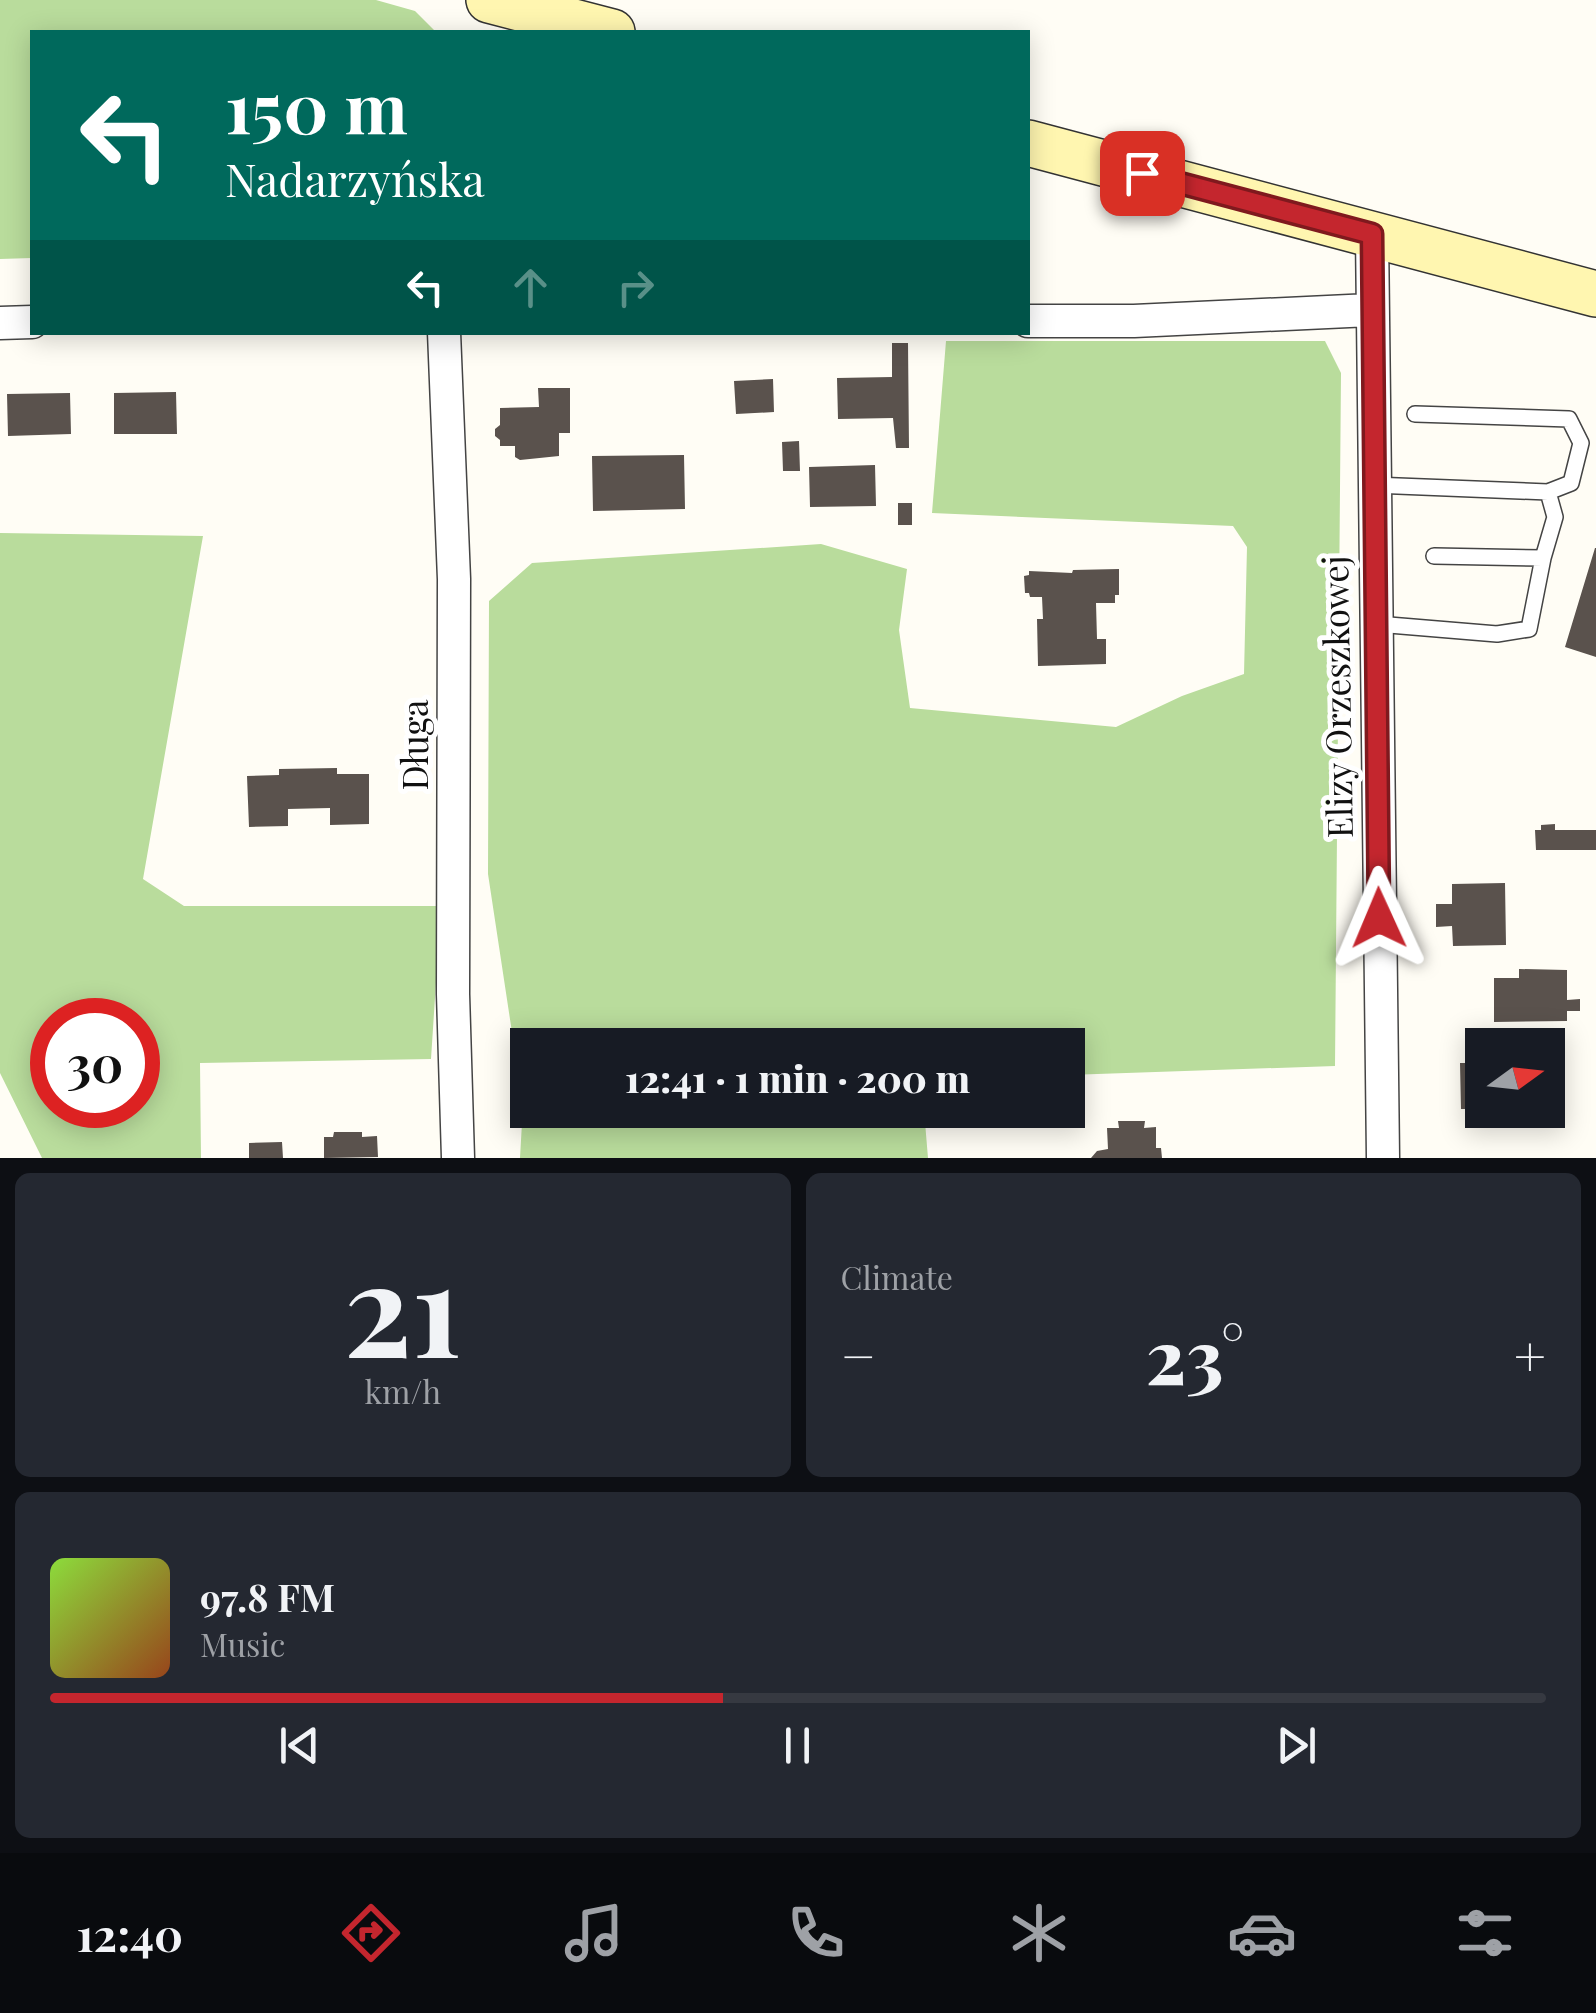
<!DOCTYPE html>
<meta charset="utf-8">
<style>
body{margin:0;font-family:"Playfair Display",serif;background:#242831;color:#f1f3f6;height:100vh;display:flex;flex-direction:column;font-size:38px;white-space:nowrap}
*{box-sizing:border-box;margin:0}
p{font-size:32px;color:#9ea1a6}
.icon{flex:none;width:55px;height:55px;fill:none;stroke:currentColor;stroke-width:2;stroke-linecap:round;stroke-linejoin:round}
.map{position:relative;height:1158px;overflow:hidden}
.panel{display:flex;flex-direction:column;gap:15px;padding:15px;background:#0d0f14;flex:1}
.panel>*{flex:none}
.hud{position:absolute;left:30px;top:30px;width:1000px;height:305px;border-radius:0px;box-shadow:0 5px 25px #0003;background:#00695c;color:#fff;overflow:hidden}
.needle{width:65px;rotate:75deg}
.tools{position:absolute;left:1465px;top:1028px;display:grid;gap:20px}
.tools a{display:grid;place-items:center;width:100px;height:100px;border-radius:0px;background:#171b24;box-shadow:0 5px 25px #0003;font-size:50px}
.speed{position:absolute;left:30px;top:998px;display:flex;gap:20px;font-size:50px;font-weight:700;text-align:center}
.speed>*{display:grid;place-content:center;width:130px;height:130px;border-radius:50%;background:#171b24;box-shadow:0 5px 25px #0003;line-height:1}
.speed .limit{border:15px solid #d22;background:#fff;color:#111}
.pin{position:absolute;display:grid;place-items:center;width:85px;height:85px;color:#fff;margin:-42px;border-radius:20px;box-shadow:0 5px 15px #0006}
.me{position:absolute;width:110px;margin:-55px;rotate:359deg;stroke-linejoin:round;filter:drop-shadow(0 0 8px #0008)}
.turn{display:flex;align-items:center;gap:35px;height:210px;padding:0 30px;font-size:45px}
.turn .icon{width:130px;height:130px;stroke-width:2.5}
.turn b{display:block;font-size:70px;line-height:85px}
.lanes{display:flex;align-items:center;height:95px;padding:0 30px;background:#0003;justify-content:center;gap:50px;direction:ltr}
.lanes .off{opacity:.35}
.big{font-size:75px;font-weight:800;line-height:1.1}
.panel .widget{flex:1;display:flex;flex-direction:column;justify-content:center;gap:15px;min-width:0;padding:0 35px;border-radius:15px;background:#242831}
.panel .dial{align-items:center;gap:0}
.dial b{font-size:130px;line-height:1}
.song{display:flex;align-items:center;gap:30px}
.cover{width:120px;height:120px;border-radius:15px;background:linear-gradient(135deg,hsl(90 70% 55%),hsl(20 70% 35%))}
.played{height:10px;border-radius:5px;background:linear-gradient(90deg,#c4262e 45%,#363941 45%)}
.keys{display:flex;justify-content:space-around;direction:ltr}
.heat{display:flex;justify-content:space-between;align-items:center;font-size:55px;direction:ltr}
.panel .tiles{flex:1;display:grid;gap:15px;grid-template-columns:1fr 1fr}
.widget:last-child{grid-column:span 2}
.trip{position:absolute;left:510px;top:1028px;width:575px;height:100px;border-radius:0px;background:#171b24;box-shadow:0 5px 25px #0003;font-weight:800;line-height:100px;text-align:center}
.dock{display:flex;height:160px;justify-content:space-around;align-items:center;background:#090b0e;color:#9ea1a6}
.dock .icon{width:70px;height:70px}
.dock .selected{color:#c4262e}
.dock b{font-size:45px;color:#f1f3f6}
.map>svg:first-child{display:block}
.forest{fill:#b9dc9c;fill-rule:evenodd}
.building{fill:#5a524d}
.lines{fill:none;stroke-linecap:round;stroke-linejoin:round}
.service-casing{stroke:#444;stroke-width:18}
.minor-casing{stroke:#444;stroke-width:35}
.secondary-casing{stroke:#333;stroke-width:48}
.service{stroke:#fff;stroke-width:15}
.minor{stroke:#fff;stroke-width:32}
.secondary{stroke:#fff6b0;stroke-width:45}
.route-casing{stroke:#7f191e;stroke-width:25}
.route{stroke:#c4262e;stroke-width:18}
.labels{text-anchor:middle;dominant-baseline:central;stroke-width:10;stroke-linejoin:round;paint-order:stroke}
.street-label{font-size:35px;fill:#111;stroke:#fff}
</style>
<div class="map">
<svg width="1596" height="1158" viewBox="0 0 1596 1158">
<rect width="100%" height="100%" fill="#fffdf5"/>
<!-- forest -->
<path class="forest" d="M0,0H376L415,11L436,32H32V258L0,259Z
M946,341H1325L1341,373L1335,1066L1068,1075V1045H528V1110H924L928,1158H520L523,1105L488,874L489,601L532,563L821,544L907,569L899,630L910,708L1116,727L1182,696L1244,674L1247,547L1233,526L932,513Z
M0,533L203,536L143,879L184,906H441L431,1059L200,1063L201,1158H42L0,1073ZM52,1020H138V1105H52Z"/>
<!-- building -->
<path class="building" d="M892,343H908L909,448H896L893,418L838,419L837,378L892,377Z
M773,379L774,412L736,414L734,381Z
M538,388H570V433H559V456L520,460L515,457V446H500V440L495,436V429L500,425V408L539,407Z
M176,392L177,434H114V393Z
M70,393L71,434L8,436L7,394Z
M799,441L800,471H783L782,442Z
M684,455L685,509L593,511L592,456Z
M875,465L876,506L810,507L809,467Z
M898,503H912V525H898Z
M1595,548H1596V657L1565,647Z
M1119,569V595H1115V603H1096L1097,639H1106V664L1038,666L1037,619H1043L1042,597H1030L1029,593H1025L1024,576L1029,575V571L1072,573L1073,570Z
M337,768V774H369V824L330,825V808L288,809V826L249,827L247,776L279,775V769Z
M1555,824V830H1596V850H1536L1535,830H1541V825Z
M1505,883L1506,945L1453,946L1452,926L1436,927V904H1452V884Z
M1519,969L1567,970V1000L1580,999V1011H1567V1021L1494,1022V978H1519Z
M1460,1063H1482V1109H1461Z
M1531,1110H1549V1127H1531Z
M1118,1121H1145L1144,1128L1156,1127V1148H1161L1162,1158H1091L1097,1151L1108,1149L1107,1128H1119Z
M334,1132H362V1137L377,1136L378,1157L324,1158V1137H333Z
M282,1142L283,1158H249V1143Z"/>
<g class="lines">
<!-- service casing -->
<g class="service-casing">
<path id="service" d="M1415,414L1569,419L1581,443L1571,483L1548,492
M1373,485L1548,492L1555,517L1543,558L1434,556
M1377,624L1497,634L1529,629L1543,558"/>
</g>
<!-- minor casing -->
<g class="minor-casing">
<path id="minor" d="M1372,234L1383,1158
M1028,321H1134L1370,310
M0,323L32,322
M444,332L454,579L453,994L458,1158"/>
</g>
<!-- secondary casing -->
<g class="secondary-casing">
<path id="secondary" d="M489,0L612,32
M1028,143L1596,294"/>
</g>
<!-- service -->
<use href="#service" class="service"/>
<!-- minor -->
<use href="#minor" class="minor"/>
<!-- secondary -->
<use href="#secondary" class="secondary"/>
</g>
<g class="lines">
<!-- route casing -->
<g class="route-casing">
<path id="route" d="M1142,173L1372,234L1379,918"/>
</g>
<!-- route -->
<use href="#route" class="route"/>
</g>
<g class="labels">
<!-- street labels -->
<g class="street-label">
<text transform="translate(1336 697) rotate(-91)">Elizy Orzeszkowej</text>
<text transform="translate(413 745) rotate(-90)">Długa</text>
</g>
</g>
</svg>
<div class="tools">
<a><svg class="needle" viewBox="-14 -14 28 28"><path d="M0-13l5 13h-10z" fill="#e53935"/><path d="M0 13l5-13h-10z" fill="#9ea1a6"/></svg></a>
</div>
<div class="speed"><div class="limit">30</div></div>
<div class="pin" style="left:1142px;top:173px;background:#d93025"><svg class="icon" aria-label="arrive" viewBox="0 0 24 24"><path d="M6 21V4h12l-3 4 3 4H6"/></svg></div>
<svg class="me" style="left:1379px;top:918px" viewBox="-20 -20 40 40"><path d="M0-17L14 15 0 8-14 15z" fill="#c4262e" stroke="#fff" stroke-width="4"/></svg>
<div class="trip">12:41 · 1 min · 200 m</div>
<div class="hud">
<div class="turn"><svg class="icon" aria-label="left" viewBox="0 0 24 24"><path d="M17 20v-9H6M10 6l-5 5 5 5"/></svg><div><b>150 m</b>Nadarzyńska</div></div>
<div class="lanes"><svg class="icon" aria-label="left" viewBox="0 0 24 24"><path d="M17 20v-9H6M10 6l-5 5 5 5"/></svg><svg class="icon off" aria-label="ahead" viewBox="0 0 24 24"><path d="M12 20V5M6 11l6-6 6 6"/></svg><svg class="icon off" aria-label="right" viewBox="0 0 24 24"><path d="M7 20v-9h11M14 6l5 5-5 5"/></svg></div>
</div>
</div>
<section class="panel">
<div class="tiles">
<div class="widget dial"><b>21</b><p>km/h</p></div>
<div class="widget"><p>Climate</p>
<div class="heat"><a>−</a><b class="big">23°</b><a>+</a></div>
</div>
<div class="widget">
<div class="song"><i class="cover"></i><div><b>97.8 FM</b><p>Music</p></div></div>
<div class="played"></div>
<div class="keys"><svg class="icon" aria-label="previous" viewBox="0 0 24 24"><path d="M18 5L8 12l10 7zM5 5v14"/></svg><svg class="icon" aria-label="pause" viewBox="0 0 24 24"><path d="M8 5v14M16 5v14"/></svg><svg class="icon" aria-label="next" viewBox="0 0 24 24"><path d="M6 5l10 7-10 7zM19 5v14"/></svg></div>
</div>
</div>
</section>
<nav class="dock">
<b>12:40</b>
<svg class="icon selected" aria-label="directions" viewBox="0 0 24 24"><path d="M12 3l9 9-9 9-9-9zM9 14v-3h6M13 9l2 2-2 2"/></svg>
<svg class="icon" aria-label="music" viewBox="0 0 24 24"><path d="M9 18V5l10-2v13"/><circle cx="6" cy="18" r="3"/><circle cx="16" cy="16" r="3"/></svg>
<svg class="icon" aria-label="phone" viewBox="0 0 24 24"><path d="M5 4h4l2 5-3 2q2 4 5 5l2-3 5 2v4C11 20 4 13 5 4z"/></svg>
<svg class="icon" aria-label="climate" viewBox="0 0 24 24"><path d="M12 3v18M4 7l16 10M4 17L20 7"/></svg>
<svg class="icon" aria-label="car" viewBox="0 0 24 24"><path d="M5 17H2v-5l4-1 3-4h7l3 4 3 1v5h-3M9 17h6M6 11h13"/><circle cx="7" cy="17" r="2"/><circle cx="17" cy="17" r="2"/></svg>
<svg class="icon" aria-label="filters" viewBox="0 0 24 24"><path d="M4 7h16M4 17h16"/><circle cx="9" cy="7" r="2"/><circle cx="15" cy="17" r="2"/></svg>
</nav>
